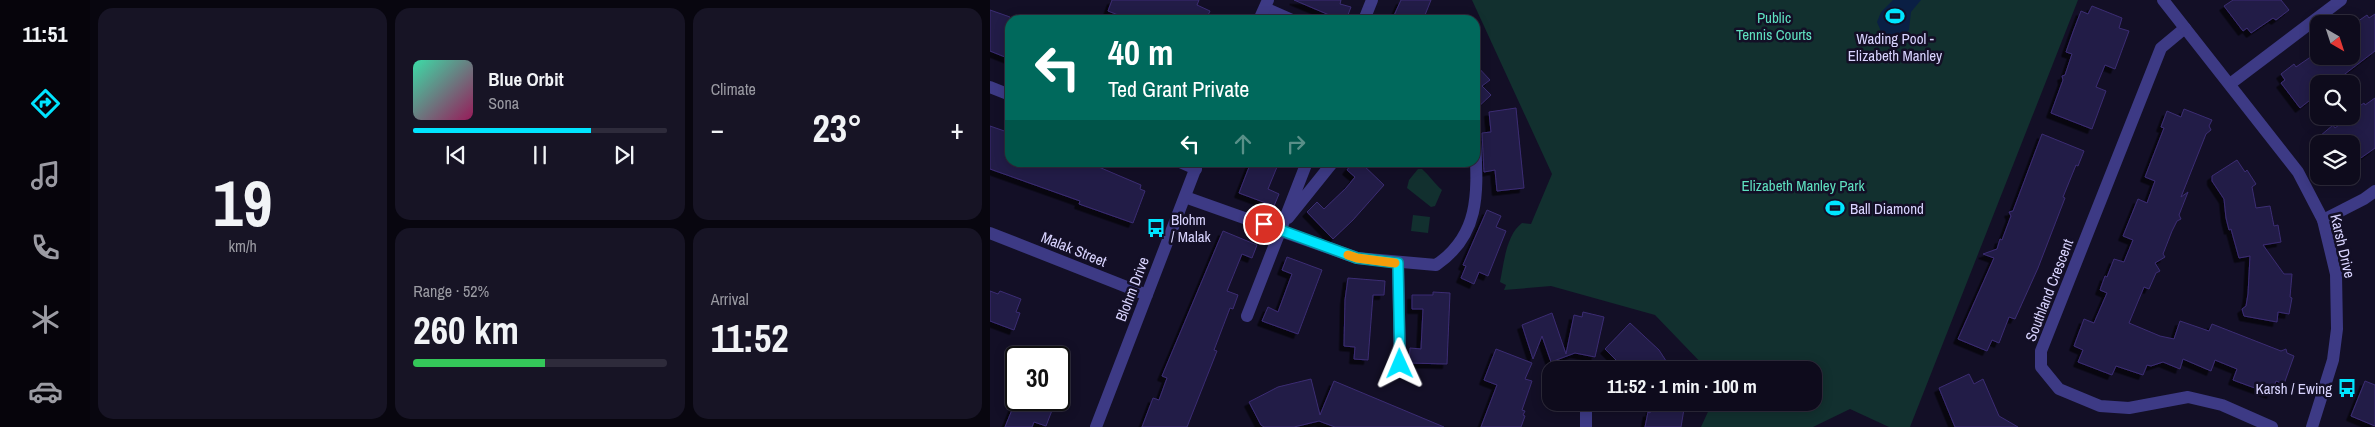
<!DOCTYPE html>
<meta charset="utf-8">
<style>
body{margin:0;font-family:"Archivo Narrow",sans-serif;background:#171425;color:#f1f3f6;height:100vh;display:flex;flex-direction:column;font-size:19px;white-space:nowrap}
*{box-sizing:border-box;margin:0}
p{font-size:16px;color:#9b9ba3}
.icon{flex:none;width:28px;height:28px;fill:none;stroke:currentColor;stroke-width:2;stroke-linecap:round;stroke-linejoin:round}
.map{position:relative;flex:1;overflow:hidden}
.side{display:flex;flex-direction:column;gap:8px;padding:8px;background:#08060f;width:900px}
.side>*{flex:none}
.hud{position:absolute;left:15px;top:15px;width:475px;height:152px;border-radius:15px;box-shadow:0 2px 12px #0003,0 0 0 1px #2e2b3b;background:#00695c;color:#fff;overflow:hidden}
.needle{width:32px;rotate:141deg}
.tools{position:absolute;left:1320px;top:15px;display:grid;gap:10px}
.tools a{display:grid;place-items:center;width:50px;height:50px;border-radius:10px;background:#0e0b1c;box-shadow:0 2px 12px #0003,0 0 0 1px #2e2b3b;font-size:25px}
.speed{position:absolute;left:15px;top:346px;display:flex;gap:10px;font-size:25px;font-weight:700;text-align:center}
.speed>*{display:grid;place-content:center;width:65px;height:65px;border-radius:50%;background:#0e0b1c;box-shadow:0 2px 12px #0003,0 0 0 1px #2e2b3b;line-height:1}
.speed .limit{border:2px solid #111;border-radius:8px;background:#fff;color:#111}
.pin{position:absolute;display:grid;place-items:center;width:42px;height:42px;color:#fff;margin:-21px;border:2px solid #fff;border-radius:50%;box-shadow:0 1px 5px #0007}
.me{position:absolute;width:55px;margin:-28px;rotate:359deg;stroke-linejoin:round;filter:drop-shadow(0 0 4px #0008)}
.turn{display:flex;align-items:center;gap:18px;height:105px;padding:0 20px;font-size:22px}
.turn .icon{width:65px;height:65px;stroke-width:2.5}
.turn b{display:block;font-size:35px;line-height:42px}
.lanes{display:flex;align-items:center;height:48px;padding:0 20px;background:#0003;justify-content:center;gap:25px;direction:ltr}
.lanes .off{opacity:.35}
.big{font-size:38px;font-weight:800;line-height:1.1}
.side .widget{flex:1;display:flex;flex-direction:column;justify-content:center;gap:8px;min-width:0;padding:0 18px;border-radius:15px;background:#171425}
.side .dial{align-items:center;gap:0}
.dial b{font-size:65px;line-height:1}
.song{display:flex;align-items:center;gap:15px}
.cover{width:60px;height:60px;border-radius:8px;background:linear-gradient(135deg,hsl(160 70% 55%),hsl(330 70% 35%))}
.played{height:5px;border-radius:2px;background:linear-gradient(90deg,#00e5ff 70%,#2e2b3b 70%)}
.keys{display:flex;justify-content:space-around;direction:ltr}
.heat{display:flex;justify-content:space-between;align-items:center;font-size:28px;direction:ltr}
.charge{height:8px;border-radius:4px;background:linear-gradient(90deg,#34c759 52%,#2e2b3b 0)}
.side .tiles{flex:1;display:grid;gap:8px;grid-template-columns:repeat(3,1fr)}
.widget:first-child{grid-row:span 2}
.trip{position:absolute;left:552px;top:361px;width:280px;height:50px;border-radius:15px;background:#0e0b1c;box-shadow:0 2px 12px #0003,0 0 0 1px #2e2b3b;font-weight:800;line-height:50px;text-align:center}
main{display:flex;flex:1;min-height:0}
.dock{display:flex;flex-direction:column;width:90px;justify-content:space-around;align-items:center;background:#06040b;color:#9b9ba3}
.dock .icon{width:35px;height:35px}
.dock .on{color:#00e5ff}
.dock b{font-size:22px;color:#f1f3f6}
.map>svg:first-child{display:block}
.green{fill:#12302f}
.water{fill:#0a1f44}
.building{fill:#241b47;stroke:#3b2d73;filter:url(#shadow)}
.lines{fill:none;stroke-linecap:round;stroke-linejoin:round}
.minor{stroke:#3d3a85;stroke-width:12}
.tertiary{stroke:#3d3a85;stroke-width:12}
.route-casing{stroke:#0095a6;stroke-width:12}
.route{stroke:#00e5ff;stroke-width:9}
.slow{stroke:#f59e0b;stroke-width:9}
.labels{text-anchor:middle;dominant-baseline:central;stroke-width:5;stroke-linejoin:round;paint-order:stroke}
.park-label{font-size:15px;fill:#5fe0c0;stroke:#130f26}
.poi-label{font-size:15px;fill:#d9d4ff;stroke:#130f26;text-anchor:start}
.street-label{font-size:15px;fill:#d9d4ff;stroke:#130f26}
</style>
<main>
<nav class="dock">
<b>11:51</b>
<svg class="icon on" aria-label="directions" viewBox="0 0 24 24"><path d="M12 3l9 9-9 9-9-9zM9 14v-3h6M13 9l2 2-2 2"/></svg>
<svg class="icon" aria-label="music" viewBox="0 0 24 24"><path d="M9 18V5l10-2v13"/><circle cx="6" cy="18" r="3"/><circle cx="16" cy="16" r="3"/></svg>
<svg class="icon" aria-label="phone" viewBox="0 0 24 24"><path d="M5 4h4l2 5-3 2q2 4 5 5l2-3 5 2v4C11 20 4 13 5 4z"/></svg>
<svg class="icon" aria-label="climate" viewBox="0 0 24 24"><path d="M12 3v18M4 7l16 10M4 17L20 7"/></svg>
<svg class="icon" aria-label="car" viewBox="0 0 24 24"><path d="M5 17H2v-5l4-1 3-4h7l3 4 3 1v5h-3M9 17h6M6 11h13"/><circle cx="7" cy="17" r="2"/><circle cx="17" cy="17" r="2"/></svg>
</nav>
<section class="side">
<div class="tiles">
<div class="widget dial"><b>19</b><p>km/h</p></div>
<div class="widget">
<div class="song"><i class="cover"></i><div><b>Blue Orbit</b><p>Sona</p></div></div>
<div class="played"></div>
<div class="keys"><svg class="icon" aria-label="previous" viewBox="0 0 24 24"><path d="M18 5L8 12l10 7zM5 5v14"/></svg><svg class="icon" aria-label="pause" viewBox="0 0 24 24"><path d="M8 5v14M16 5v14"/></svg><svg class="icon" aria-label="next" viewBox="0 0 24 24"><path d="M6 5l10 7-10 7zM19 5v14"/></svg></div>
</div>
<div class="widget"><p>Climate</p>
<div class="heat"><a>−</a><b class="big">23°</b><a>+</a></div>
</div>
<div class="widget"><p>Range · 52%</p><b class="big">260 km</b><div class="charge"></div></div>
<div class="widget"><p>Arrival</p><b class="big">11:52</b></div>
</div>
</section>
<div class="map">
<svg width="1385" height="427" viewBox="0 0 1385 427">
<defs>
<filter id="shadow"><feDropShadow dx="-4.5" dy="4.5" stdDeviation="0" flood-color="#0009"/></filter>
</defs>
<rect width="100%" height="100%" fill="#130f26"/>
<!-- green -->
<path class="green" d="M482,0H1088L920,427H899L860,409L823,427H711L722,403L824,402V370H718L665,315L561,286L514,290L516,285L510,282C514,263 516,235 532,223L541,224L562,174Z
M428,169H432C440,176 444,183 452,190L445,206L441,207L417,188L419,180Z
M423,215L440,217L438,233L421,231Z"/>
<!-- water -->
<path class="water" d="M903,0H931L921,12L919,30L912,37L905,40L892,34L887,22L891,12Z"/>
<!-- building -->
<path class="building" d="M122,0H209L207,5L220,11L216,20H141L118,11Z
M304,0H351L350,4L361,7L356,20H351Z
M411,0H441L433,20H402Z
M1243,0H1291L1299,10L1286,20L1283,18L1261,33L1257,28L1253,31L1234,6Z
M1102,6L1132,18L1129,28L1139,31L1125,69L1115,65L1106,87L1116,91L1102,129L1061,113L1073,80L1072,76L1075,75L1082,54L1076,52L1083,32L1091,11L1098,14Z
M0,10L20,17V59L0,51Z
M1385,14V51L1351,77L1350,76L1339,84H1329V93L1310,108L1291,83L1295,80L1291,74L1304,64L1306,67L1322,56H1361V26L1377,15L1379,18Z
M485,64L500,80L492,86L501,95L485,110Z
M1385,98V148L1361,165V144H1337L1330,136L1343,125L1345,128L1361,116V112L1374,103L1375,105Z
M526,108L534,188L507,191L505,170L494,172L492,133L501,132L499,112Z
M1194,109L1222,120L1219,126L1221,130L1216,134L1191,197L1198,192L1189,215L1191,219L1187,221L1182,231L1173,254L1175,257L1165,263L1170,271L1166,273L1159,289L1154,287L1139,323L1170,336L1184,339L1190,321L1219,331L1222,324L1291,351L1296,349L1297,353L1304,356L1294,384L1286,381L1281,394L1243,380L1247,369L1225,360L1221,371L1193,359L1190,369L1173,362L1161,366L1157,365L1153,375L1126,366L1122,375L1088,362L1093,350L1084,346L1094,319L1104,323L1117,293L1110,290L1115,276L1117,277L1124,259L1134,262L1143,240L1133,236L1148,199L1157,203L1165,181L1155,177L1174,128L1171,127L1177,111L1191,117Z
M0,126L20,133V162H97L151,185L150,189L155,191L143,223L89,204L90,201L76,196L0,169Z
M1052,134L1094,151L1088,166L1086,165L1073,197L1075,198L1048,268L1025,319L1019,317L1009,343L1002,340L997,351L968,339L1004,258L993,254L1007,249L1010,239L1012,240L1021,216L1019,212L1023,211Z
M1247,160L1255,172L1257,170L1266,184L1262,187L1266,208L1280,206L1284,226L1288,225L1291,242L1273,245L1294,274H1302L1300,297L1302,298L1299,314L1288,312L1287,322L1254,316L1252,309L1256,306L1258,294L1260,256L1249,258L1241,229L1239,230L1236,218L1234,199L1222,181V176Z
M261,162H289L278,189L289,194L284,206L249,193Z
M363,162H370L394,185L363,220L343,239L317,212L327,202L334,209L356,188L365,177L357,170Z
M497,210L511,216L506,227L516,231L498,276L489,272L484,284L471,278L476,266L473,265Z
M233,231L267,245L262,258L252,254L237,291L248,295L243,309L240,308L224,350L227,351L197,427H152L163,398L169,400L177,378L172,376Z
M297,257L332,270L308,334L272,321L278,307L288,312L302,274L292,270Z
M358,278L395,281L394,295H383L378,360L364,359L365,347L354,346L355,300Z
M0,291L8,294L10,291L31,299L26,312L30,313L24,330L0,321Z
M443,292L460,293L457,364L419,363L420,348L431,349L433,309H422V295H443Z
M593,312L614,317L605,357L585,353L561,362L552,336L543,359L532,325L562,313L576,354L584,315L592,317Z
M640,323L669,350L682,370H636L615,349Z
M506,349L542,363L535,379L542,381L532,410L535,411L533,415L535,416L531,427H491L507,385L494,380Z
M979,374L984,384L993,379L1009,416L1028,427H965L949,388Z
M321,379L330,415L344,381L454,427H345L329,421L304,427H274L271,425L259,402L288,387Z
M1375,381L1385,385V426L1361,416Z
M26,400H66L56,426L44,422L42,427H15Z
M662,404L694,409L691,427H655L658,412L660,413Z"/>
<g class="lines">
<!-- minor -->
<path class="minor" d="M275,8L302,20
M374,20L382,0
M1195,28L1171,48L1051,351V367L1069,389L1110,406L1139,408L1198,397L1232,405L1282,427
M1240,84L1351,0
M0,87L20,95
M190,162L206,169
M195,197L367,258L446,265C493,233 487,187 485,137
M298,218L343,162
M1333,220L1374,199L1385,191
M408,263L410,364
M257,316L317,162
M596,427V402"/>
<!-- tertiary -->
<path class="tertiary" d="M1173,0L1308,172L1333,220L1346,274L1347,329L1343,360L1322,427
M269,20L278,0
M0,233L157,295
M106,427L208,162"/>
</g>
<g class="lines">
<!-- route casing -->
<g class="route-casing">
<path id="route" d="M274,224L367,258L408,263L410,364"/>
</g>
<!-- route -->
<use href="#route" class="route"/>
<!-- slow -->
<path class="slow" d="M358,255L367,258L405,263"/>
</g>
<!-- icons -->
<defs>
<g id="stadium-bare" transform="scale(1.5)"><path d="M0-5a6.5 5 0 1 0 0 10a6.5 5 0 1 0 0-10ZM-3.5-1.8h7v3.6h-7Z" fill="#00e5ff" stroke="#130f26" stroke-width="2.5" paint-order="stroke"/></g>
<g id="bus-bare" transform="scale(1.5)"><path d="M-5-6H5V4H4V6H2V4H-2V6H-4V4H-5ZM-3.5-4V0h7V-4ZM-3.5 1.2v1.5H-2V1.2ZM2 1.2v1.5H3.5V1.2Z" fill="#00e5ff" stroke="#130f26" stroke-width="2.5" paint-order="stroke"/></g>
</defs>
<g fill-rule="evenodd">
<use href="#stadium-bare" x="905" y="16"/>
<use href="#stadium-bare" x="845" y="208"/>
<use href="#bus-bare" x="166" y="228"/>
<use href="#bus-bare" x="1357" y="388"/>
</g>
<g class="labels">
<!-- park labels -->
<g class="park-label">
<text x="784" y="17">Public<tspan x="784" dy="17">Tennis Courts</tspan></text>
<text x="813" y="185">Elizabeth Manley Park</text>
</g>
<!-- poi labels -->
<g class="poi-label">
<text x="905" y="38" text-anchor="middle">Wading Pool -<tspan x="905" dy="17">Elizabeth Manley</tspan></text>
<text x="860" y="208">Ball Diamond</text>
<text x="181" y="219">Blohm<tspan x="181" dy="17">/ Malak</tspan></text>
<text x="1342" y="388" text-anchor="end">Karsh / Ewing</text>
</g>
<!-- street labels -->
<g class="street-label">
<text transform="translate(1353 246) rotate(77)">Karsh Drive</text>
<text transform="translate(84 249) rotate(22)">Malak Street</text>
<text transform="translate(142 289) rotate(-69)">Blohm Drive</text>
<text transform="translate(1059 290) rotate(-69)">Southland Crescent</text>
</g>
</g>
</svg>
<div class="tools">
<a><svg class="needle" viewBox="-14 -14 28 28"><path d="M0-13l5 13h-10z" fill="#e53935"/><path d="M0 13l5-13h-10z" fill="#9b9ba3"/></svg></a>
<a><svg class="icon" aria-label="search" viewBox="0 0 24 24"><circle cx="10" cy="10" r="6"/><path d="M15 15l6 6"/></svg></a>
<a><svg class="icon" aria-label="layers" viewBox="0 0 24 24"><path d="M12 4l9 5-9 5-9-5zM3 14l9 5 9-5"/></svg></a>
</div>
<div class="speed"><div class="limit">30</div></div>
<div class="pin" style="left:274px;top:224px;background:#d93025"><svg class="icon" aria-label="arrive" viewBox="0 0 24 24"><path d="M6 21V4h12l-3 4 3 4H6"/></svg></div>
<svg class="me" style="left:410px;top:364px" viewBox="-20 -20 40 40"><path d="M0-17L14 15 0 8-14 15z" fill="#00e5ff" stroke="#fff" stroke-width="4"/></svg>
<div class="trip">11:52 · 1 min · 100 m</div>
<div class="hud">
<div class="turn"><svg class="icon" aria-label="left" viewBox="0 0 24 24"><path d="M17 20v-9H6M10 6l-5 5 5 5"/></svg><div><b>40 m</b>Ted Grant Private</div></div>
<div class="lanes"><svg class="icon" aria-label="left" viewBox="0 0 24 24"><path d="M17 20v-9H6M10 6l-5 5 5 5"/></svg><svg class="icon off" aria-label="ahead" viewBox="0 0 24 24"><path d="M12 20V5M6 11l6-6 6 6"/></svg><svg class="icon off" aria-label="right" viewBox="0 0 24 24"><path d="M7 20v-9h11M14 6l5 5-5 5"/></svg></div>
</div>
</div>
</main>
